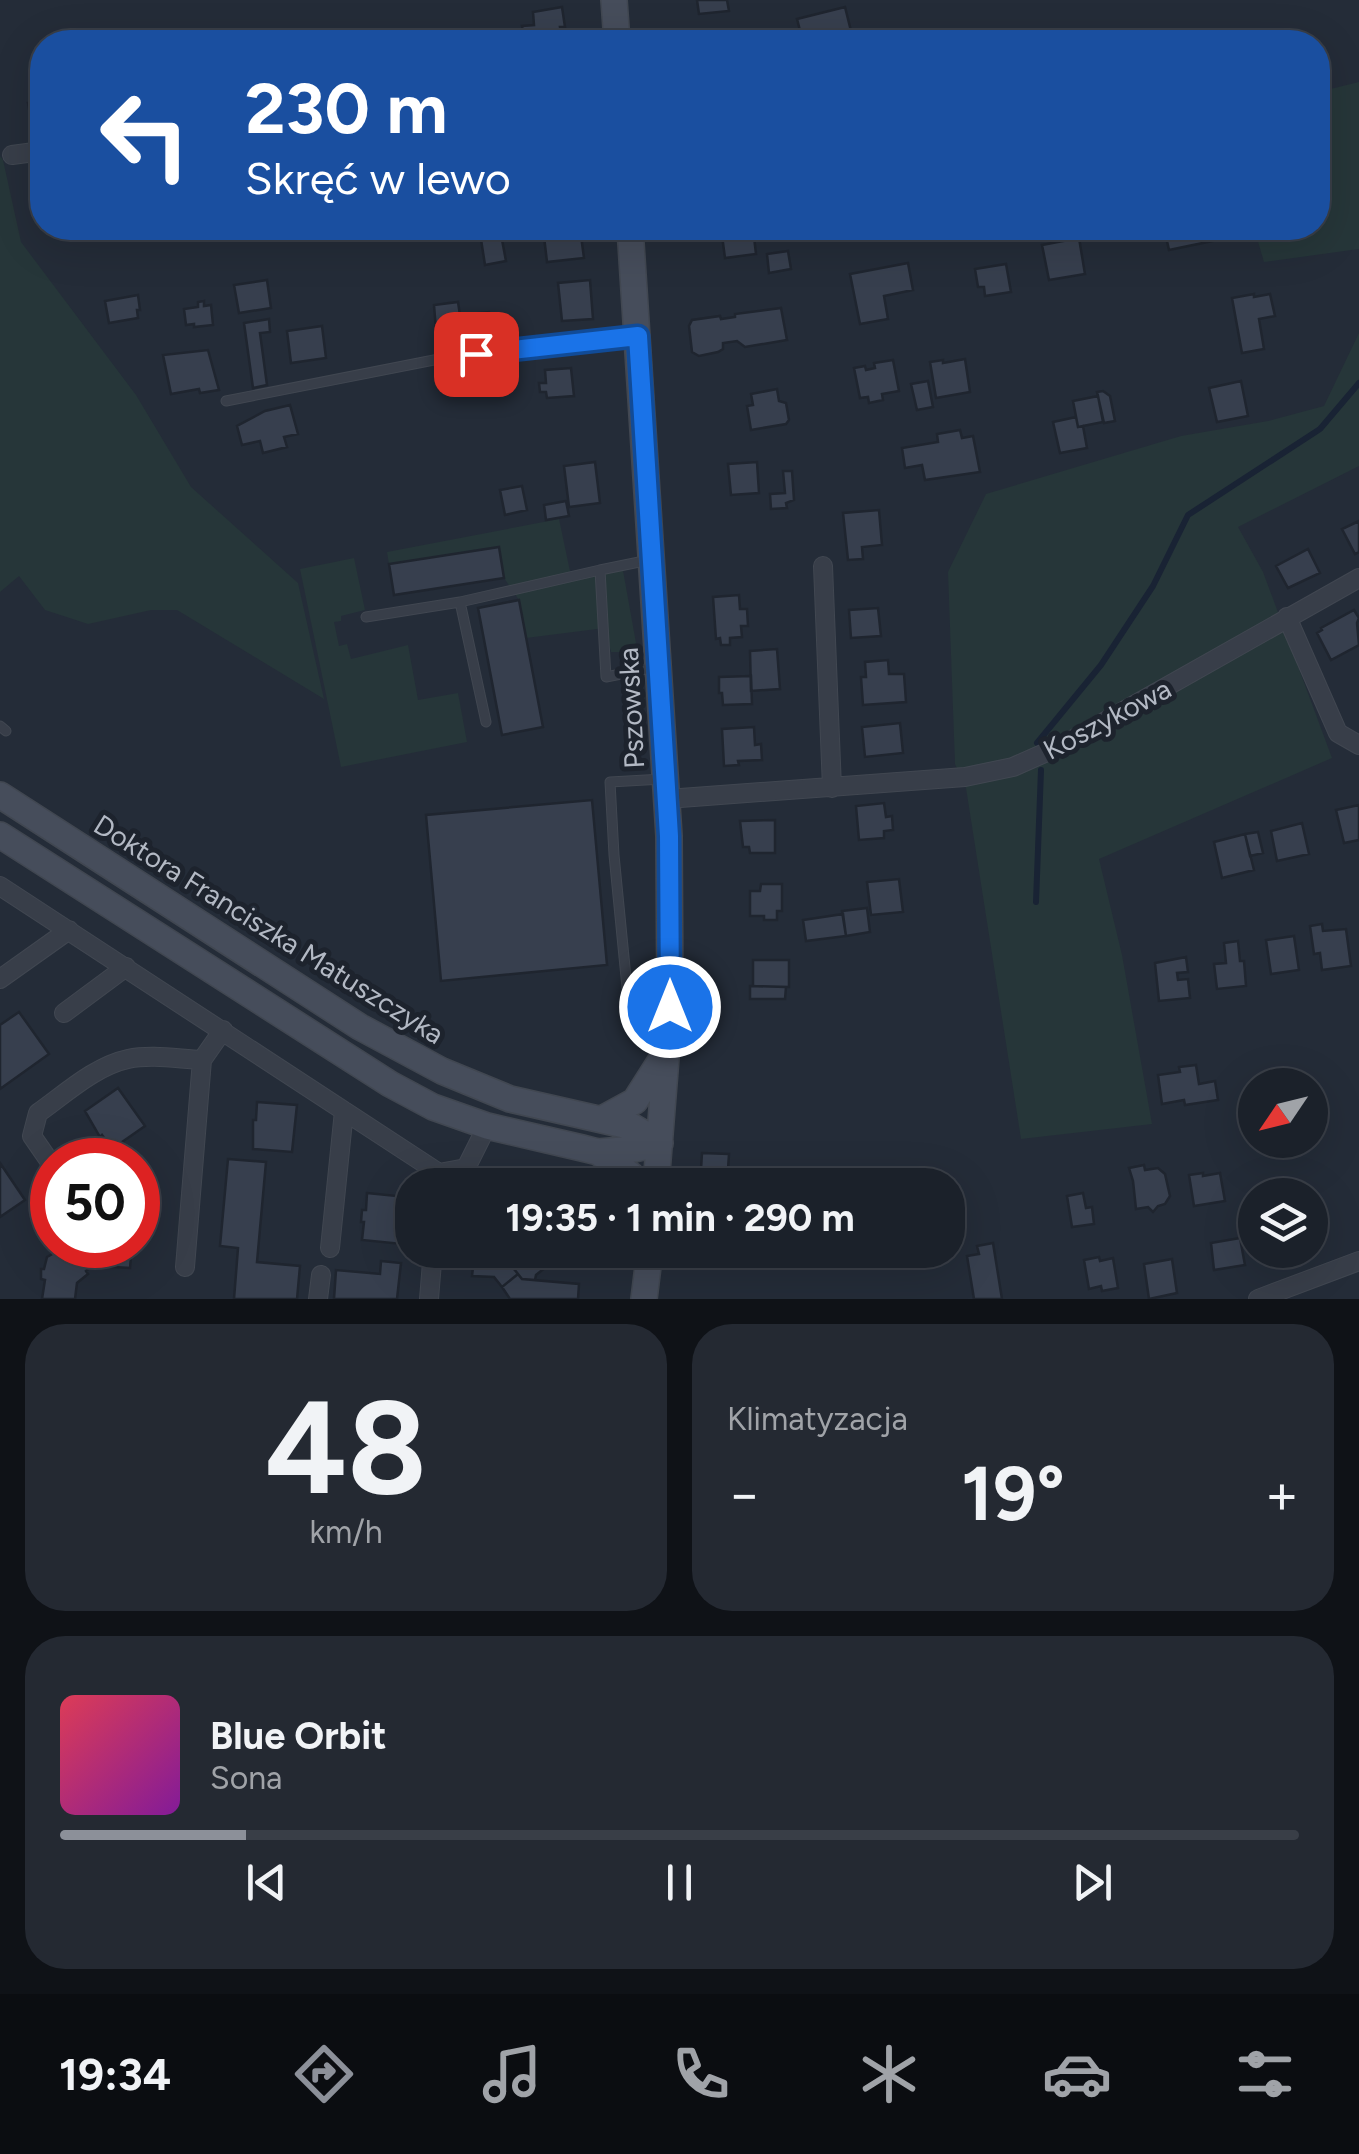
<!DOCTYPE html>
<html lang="pl">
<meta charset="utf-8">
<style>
body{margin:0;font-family:Figtree,sans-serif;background:#242932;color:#f1f3f6;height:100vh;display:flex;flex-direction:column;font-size:38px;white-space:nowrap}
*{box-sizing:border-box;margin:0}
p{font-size:32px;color:#a0a3a8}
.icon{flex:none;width:55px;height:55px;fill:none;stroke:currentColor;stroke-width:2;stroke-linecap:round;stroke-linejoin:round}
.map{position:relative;height:1299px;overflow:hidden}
.panel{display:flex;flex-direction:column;gap:25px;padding:25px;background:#0f1217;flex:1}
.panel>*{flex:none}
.guide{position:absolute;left:30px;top:30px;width:1300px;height:210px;border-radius:40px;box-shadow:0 10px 40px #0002,0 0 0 2px #393e47;background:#1a4fa0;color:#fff;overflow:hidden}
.needle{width:65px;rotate:235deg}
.controls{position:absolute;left:1238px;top:1068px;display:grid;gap:20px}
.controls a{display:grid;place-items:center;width:90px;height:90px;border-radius:50%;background:#1b212a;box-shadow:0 10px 40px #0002,0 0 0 2px #393e47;font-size:50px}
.speed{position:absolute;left:30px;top:1138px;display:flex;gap:20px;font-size:50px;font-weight:700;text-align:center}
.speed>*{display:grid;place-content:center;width:130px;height:130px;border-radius:50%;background:#1b212a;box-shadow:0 10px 40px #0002,0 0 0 2px #393e47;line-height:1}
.speed .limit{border:15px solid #d22;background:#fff;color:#111}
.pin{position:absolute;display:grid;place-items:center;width:85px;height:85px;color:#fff;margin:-42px;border-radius:20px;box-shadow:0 5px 15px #0006}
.me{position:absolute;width:110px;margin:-55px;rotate:0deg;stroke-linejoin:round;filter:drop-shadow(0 0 8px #0008)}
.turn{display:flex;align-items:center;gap:35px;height:210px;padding:0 50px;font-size:45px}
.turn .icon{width:130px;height:130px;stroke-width:2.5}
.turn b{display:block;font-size:70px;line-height:85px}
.big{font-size:75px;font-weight:700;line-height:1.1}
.panel .tile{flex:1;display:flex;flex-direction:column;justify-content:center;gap:15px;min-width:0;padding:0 35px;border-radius:40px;background:#242932}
.panel .dial{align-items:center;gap:0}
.dial b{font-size:130px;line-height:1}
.song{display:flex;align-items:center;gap:30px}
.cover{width:120px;height:120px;border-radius:15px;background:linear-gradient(135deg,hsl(350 70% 55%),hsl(290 70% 35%))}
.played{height:10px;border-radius:5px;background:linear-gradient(90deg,#8c9099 15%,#393e47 15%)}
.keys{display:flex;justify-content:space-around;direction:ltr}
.heat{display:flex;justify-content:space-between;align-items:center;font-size:55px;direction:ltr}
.panel .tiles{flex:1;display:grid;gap:25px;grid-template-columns:1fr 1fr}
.tile:last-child{grid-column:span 2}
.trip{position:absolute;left:395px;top:1168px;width:570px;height:100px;border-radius:40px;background:#1b212a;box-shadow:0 10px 40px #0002,0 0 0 2px #393e47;font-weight:700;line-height:100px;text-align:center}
.tab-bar{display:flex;height:160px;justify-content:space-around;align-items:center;background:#0b0d11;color:#a0a3a8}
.tab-bar .icon{width:70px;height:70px}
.tab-bar .selected{color:#8c9099}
.tab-bar b{font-size:45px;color:#f1f3f6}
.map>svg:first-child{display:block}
.green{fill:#263639}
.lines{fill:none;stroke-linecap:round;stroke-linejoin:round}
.stream{stroke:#192334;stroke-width:6}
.building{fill:#373f4e;stroke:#1f252f;stroke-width:2.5}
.service-casing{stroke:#414751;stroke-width:11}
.minor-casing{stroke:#414751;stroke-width:20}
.secondary-casing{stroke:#414751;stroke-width:28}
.service{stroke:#383e49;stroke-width:9}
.minor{stroke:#383e49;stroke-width:18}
.secondary{stroke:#464d5b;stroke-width:25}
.route-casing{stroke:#114b97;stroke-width:25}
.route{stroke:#1a73e8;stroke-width:18}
.labels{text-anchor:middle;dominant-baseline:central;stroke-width:10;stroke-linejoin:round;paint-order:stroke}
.street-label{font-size:28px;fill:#b3b9c4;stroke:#1d232d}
</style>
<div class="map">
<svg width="1359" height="1299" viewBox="0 0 1359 1299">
<rect width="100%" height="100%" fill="#242c38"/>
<!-- green -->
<path class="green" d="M1359,82V249L1264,262L1254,228H1318V92Z
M0,156L3,160L21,242L136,395L191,487L298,583L324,699L177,610H151L88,624L45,610L19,576L0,592Z
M1359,333V466L1238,527L1263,572L1332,758L1099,859L1122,955L1152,1124L1021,1139L966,788L955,764L948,572L986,494L1181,436L1268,421L1324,406Z
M559,519L571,576L622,565L636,643L625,652H611L605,628L526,638L519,600L504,578L498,547L389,564L387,552Z
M354,558L365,610L341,616V621L334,622L339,646L347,644L351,659L408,645L418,700L458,693L467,742L341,767L300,569Z"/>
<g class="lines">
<!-- stream -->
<path class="stream" d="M1037,743L1101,665L1153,586L1188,515L1320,429L1359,383
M1036,902L1041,770"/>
</g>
<!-- building -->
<path class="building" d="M697,0H727L729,11L699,14Z
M562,7L565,27H560L562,40L546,42L545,38L538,39V42H525L522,26L534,25L533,12Z
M845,7L853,39L838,42H803L797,19Z
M331,30L332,42H299L298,35Z
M42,101V129L33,131L28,103Z
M543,228H580L584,258L547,262Z
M721,228H753L756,254L725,258Z
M1164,228H1220L1222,239L1169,250Z
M500,229L506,261L485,265L480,233Z
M1079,238L1085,274L1049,280L1042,245Z
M788,251L791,269L769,273L767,254Z
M908,263L913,290L884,296L888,319L860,324L850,274Z
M1006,264L1011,292L985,296L984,287H978L975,269Z
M267,280L271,308L239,313L234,285Z
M590,280L593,319L562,321L558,283Z
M1254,294V297L1270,294L1275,316L1259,319L1264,349L1242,353L1232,298Z
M138,295L140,310H137L138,318L109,323L105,301Z
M204,301V306L211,305L213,325L194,327V324L186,325L184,309L198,307V302Z
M458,302L460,315L489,312L493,335L468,341L467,338L459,340V342H437L434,305Z
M781,308L787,340L745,347L737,341L723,343V349L718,352L699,356L692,352L689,326L692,320L720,316L721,319L735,317V314Z
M269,319L270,332L260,333L267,385L253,388L244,323Z
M322,326L326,358L291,363L287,331Z
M208,350L219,390L200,393L199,389L171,394L163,355Z
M965,359L970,392L936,398L930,362L943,360V363Z
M893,360L899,391L882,394L883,400L869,403L868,397L860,398L854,368L865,366L866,370L875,368L874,363Z
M509,361L512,389L496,391L492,363Z
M571,368L574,396L547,398L546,392H540L539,383H546L545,370Z
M928,381L933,407L917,410L911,384Z
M1241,381L1248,416L1217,422L1209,388Z
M777,389L779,401L786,403L789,420L786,424L751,430L747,406L753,405L751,394Z
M1103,391L1110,396L1115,421L1104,423L1097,392Z
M1098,396L1103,422L1078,427L1073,401Z
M290,405L298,434L284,437L287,447L263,453L260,441L242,445L237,426L265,411Z
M1076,417L1078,427L1083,426L1087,448L1060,453L1053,422Z
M960,430L962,438L973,436L980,472L925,480L922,465L905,468L902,448L938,442L937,434Z
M595,462L600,503L569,507L564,466Z
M757,462L759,493L731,495L728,464Z
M783,471H792L794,500L786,503L787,508L771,509L770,494L785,493Z
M522,486L527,510L505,515L500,490Z
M566,501L569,516L546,520L544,505Z
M879,510L882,545L862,547L863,559L848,560L843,513Z
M1359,521V552L1355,554L1342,529Z
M499,547L504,578L394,595L389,564Z
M1308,549L1320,573L1288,588L1276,566Z
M739,595L740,609H747L748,626H741L742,637L730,638V645H721L720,638L716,639L713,597Z
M519,600L543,727L502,735L478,608Z
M878,608L881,636L851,638L849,610Z
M1354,610L1359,618L1357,623L1359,645L1331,660L1317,633L1322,630L1321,628Z
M777,649L780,689L751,691L750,651Z
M888,660L889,674H904L906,702L863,705L861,677H866L865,662Z
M751,676L752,704L723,705L722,693H719V677Z
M900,723L903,753L865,757L862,727Z
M754,727L755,745L761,744L762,760L738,761L739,765L724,766L722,729Z
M592,800L607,965L441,981L426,815Z
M884,803L886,817L892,816L893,830L884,831V838L859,840L856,806Z
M1359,805V840L1344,843L1336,810Z
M775,820V853H750L749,847H743L740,821Z
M1302,823L1309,854L1277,861L1271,831Z
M1258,832L1263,853L1250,856L1245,834Z
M1245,834L1254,870L1222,878L1214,842Z
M899,879L903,912L871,915L867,882Z
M761,884H782V911H777V920H764V916H750V891H760Z
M867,908L870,932L846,936L842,911Z
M843,914L846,936L806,941L803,920Z
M1322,924L1323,931L1346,929L1351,966L1322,970L1320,953L1314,954L1310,926Z
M1294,936L1299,970L1271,974L1266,940Z
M1238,941L1240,961H1244L1246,986L1217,989L1214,964L1226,963L1224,943Z
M1186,957L1188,972L1177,973L1178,980L1188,979L1190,998L1159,1001L1155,963Z
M753,960H789V987L753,986Z
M750,986L786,987L785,999H750Z
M19,1012L49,1054L0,1089V1025Z
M1196,1065L1199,1084L1215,1081L1218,1100L1185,1105L1184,1100L1162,1104L1158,1075L1180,1072L1179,1067Z
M118,1088L145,1126L112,1149L102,1135L100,1137L85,1111Z
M257,1102L297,1105L292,1152L253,1149V1120H256Z
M702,1153L729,1154L727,1185H700Z
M228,1159L266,1162L257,1262L300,1266L297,1299H234L238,1248L220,1246Z
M0,1163L25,1200L0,1217Z
M1144,1165L1145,1170L1158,1168L1165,1174L1170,1196L1165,1204L1158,1206L1153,1212L1148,1207L1136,1209L1133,1181L1129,1168Z
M1203,1173V1176L1220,1173L1225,1201L1194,1206L1189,1175Z
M139,1181L144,1185L155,1186L150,1233L138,1231Z
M367,1193L407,1197L402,1244L362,1240L364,1222H361L362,1210H366Z
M1083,1193L1086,1208L1092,1207L1094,1224L1072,1227L1067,1196Z
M1240,1238L1245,1265L1214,1270L1211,1243Z
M993,1243L1002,1299H974L967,1256L979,1254L977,1246Z
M74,1245H132L130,1268L98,1266L96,1263L86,1271L88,1274L77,1283L75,1299H42L45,1280L41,1279V1269H44L47,1257L56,1252L59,1256Z
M475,1250H516L514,1269L518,1274L502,1287L494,1277L472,1276Z
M529,1250H533L546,1267L536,1275L535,1280L522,1279L514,1269L515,1256H522Z
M1099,1257L1100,1261L1113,1258L1118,1288L1102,1291L1101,1286L1089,1289L1084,1260Z
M1172,1259L1177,1293L1149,1299L1144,1264Z
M381,1261L401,1263L397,1299H334L336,1270L380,1274Z
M518,1274L522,1279L579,1284L578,1299H510L502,1287Z"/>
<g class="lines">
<!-- service casing -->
<g class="service-casing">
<path id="service" d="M226,401L439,359L635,336
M649,560L600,570L606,677L656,667
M366,617L460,602
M486,722L460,602L600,570
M0,726L6,731
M629,1008L614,855L610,782L663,779"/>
</g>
<!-- minor casing -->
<g class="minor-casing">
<path id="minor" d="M12,155L42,151
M823,566L832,788
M1287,617L1338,733L1359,745
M667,799L965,777L1013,767L1065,744L1359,578
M0,886L439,1173L466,1168L487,1126
M0,979L69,930
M64,1013L126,967
M52,1165L32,1136L38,1113C65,1094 95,1066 128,1059C152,1054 178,1059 202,1060
M330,1248L344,1111
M185,1267L202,1060L223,1030
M318,1299L321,1275
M429,1299L433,1250
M1258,1299L1359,1261"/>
</g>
<!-- secondary casing -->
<g class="secondary-casing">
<path id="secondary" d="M614,0L617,42
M630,228L669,836L670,1007L656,1185
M0,795L360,1027L442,1071L510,1099L633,1127L660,1143
M0,835L390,1084L433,1107L487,1126L582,1148L598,1152L635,1149L660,1143
M602,1119L635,1101L663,1057
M598,1152L631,1175L638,1185
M644,1299L650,1250"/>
</g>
<!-- service -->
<use href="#service" class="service"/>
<!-- minor -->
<use href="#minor" class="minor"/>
<!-- secondary -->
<use href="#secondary" class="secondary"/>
</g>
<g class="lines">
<!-- route casing -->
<g class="route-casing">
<path id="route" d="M476,354L638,336L669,836L670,1007"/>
</g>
<!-- route -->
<use href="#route" class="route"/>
</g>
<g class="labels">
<!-- street labels -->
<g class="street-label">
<text transform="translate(631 708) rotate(-93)">Pszowska</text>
<text transform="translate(1107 719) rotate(-28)">Koszykowa</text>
<text transform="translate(269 929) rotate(32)">Doktora Franciszka Matuszczyka</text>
</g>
</g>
</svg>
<div class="controls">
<a><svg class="needle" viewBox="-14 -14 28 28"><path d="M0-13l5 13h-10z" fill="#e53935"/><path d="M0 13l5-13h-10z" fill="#a0a3a8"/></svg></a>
<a><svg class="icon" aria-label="layers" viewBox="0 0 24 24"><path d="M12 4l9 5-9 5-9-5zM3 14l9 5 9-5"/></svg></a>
</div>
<div class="speed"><div class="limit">50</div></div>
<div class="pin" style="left:476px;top:354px;background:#d93025"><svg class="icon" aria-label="arrive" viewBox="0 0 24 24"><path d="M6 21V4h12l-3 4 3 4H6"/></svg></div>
<svg class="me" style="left:670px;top:1007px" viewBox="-20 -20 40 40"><circle r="17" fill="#1a73e8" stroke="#fff" stroke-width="3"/><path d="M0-11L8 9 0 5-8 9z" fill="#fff"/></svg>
<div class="trip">19:35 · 1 min · 290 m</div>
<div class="guide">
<div class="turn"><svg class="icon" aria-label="left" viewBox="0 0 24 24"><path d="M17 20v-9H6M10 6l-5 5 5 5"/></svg><div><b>230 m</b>Skręć w lewo</div></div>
</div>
</div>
<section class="panel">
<div class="tiles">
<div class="tile dial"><b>48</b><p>km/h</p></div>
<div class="tile"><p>Klimatyzacja</p>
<div class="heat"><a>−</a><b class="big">19°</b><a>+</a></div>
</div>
<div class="tile">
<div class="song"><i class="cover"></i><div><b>Blue Orbit</b><p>Sona</p></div></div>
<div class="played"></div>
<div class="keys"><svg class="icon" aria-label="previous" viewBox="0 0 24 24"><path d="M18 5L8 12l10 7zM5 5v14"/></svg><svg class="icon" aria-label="pause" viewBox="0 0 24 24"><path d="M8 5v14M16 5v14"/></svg><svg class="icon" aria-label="next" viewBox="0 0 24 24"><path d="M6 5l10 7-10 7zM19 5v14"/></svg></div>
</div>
</div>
</section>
<nav class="tab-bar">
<b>19:34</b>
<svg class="icon selected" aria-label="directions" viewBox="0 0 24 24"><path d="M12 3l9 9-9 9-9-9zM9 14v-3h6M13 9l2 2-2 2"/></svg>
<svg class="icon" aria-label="music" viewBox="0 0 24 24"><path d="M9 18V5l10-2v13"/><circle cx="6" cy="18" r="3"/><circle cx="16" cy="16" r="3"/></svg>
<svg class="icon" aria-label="phone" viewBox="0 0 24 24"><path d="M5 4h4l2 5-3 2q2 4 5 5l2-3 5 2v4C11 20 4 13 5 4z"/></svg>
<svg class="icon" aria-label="climate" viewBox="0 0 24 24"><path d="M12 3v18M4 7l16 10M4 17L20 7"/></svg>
<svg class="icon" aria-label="car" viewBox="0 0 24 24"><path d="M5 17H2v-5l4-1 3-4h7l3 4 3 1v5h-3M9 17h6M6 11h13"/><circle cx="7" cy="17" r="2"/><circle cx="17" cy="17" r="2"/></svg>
<svg class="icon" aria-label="filters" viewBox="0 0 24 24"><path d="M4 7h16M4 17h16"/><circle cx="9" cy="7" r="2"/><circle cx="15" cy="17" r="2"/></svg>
</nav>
